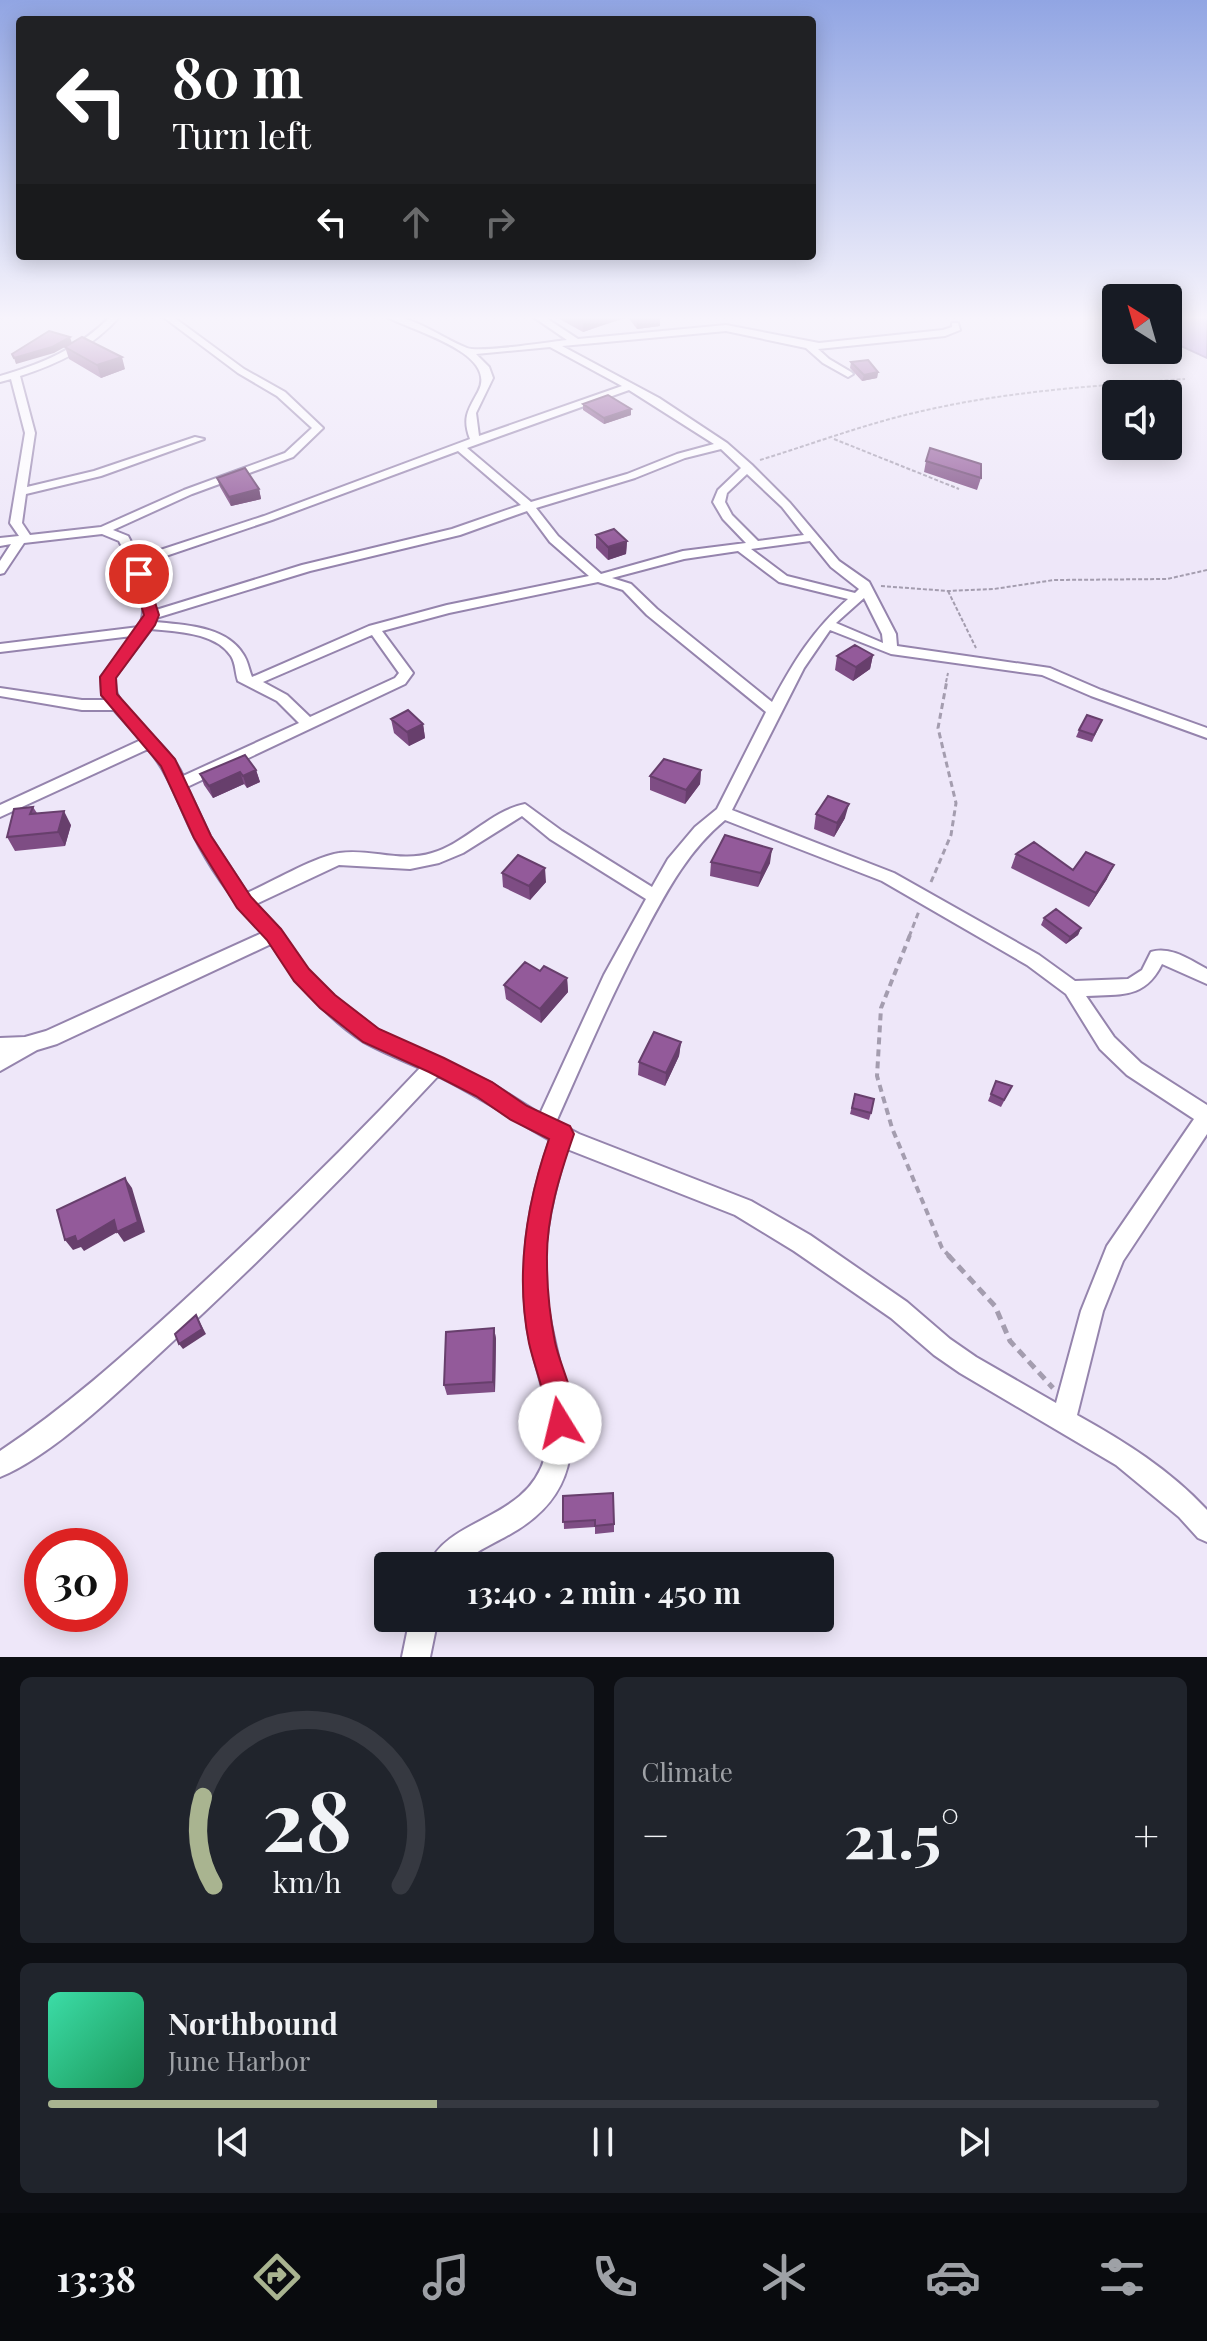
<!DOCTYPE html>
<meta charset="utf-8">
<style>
body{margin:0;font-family:"Playfair Display",serif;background:#20242c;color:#f1f3f6;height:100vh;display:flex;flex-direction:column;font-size:30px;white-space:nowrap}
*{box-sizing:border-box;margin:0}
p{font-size:26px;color:#9ea1a6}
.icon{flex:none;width:44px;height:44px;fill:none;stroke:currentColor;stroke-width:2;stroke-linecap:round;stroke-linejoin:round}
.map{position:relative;height:1657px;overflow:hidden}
.details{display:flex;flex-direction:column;gap:20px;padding:20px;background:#0d0f14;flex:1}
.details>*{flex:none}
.hud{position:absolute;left:16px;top:16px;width:800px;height:244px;border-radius:8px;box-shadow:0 4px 20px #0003;background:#202124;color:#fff;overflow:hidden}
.needle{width:52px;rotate:323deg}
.tools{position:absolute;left:1102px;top:284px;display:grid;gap:16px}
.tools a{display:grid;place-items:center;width:80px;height:80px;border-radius:8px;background:#171b24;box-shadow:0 4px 20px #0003;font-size:40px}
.speed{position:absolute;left:24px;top:1528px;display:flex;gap:16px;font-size:40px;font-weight:700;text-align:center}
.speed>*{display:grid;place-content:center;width:104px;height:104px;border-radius:50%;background:#171b24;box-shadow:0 4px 20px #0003;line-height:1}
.speed .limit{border:12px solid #d22;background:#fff;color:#111}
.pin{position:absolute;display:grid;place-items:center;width:68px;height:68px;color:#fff;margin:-34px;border:4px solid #fff;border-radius:50%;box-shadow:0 2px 8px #0007}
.me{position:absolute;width:88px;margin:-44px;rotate:351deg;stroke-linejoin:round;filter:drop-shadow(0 0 6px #0008)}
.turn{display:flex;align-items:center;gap:28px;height:168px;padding:0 24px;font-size:36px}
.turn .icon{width:104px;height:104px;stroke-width:2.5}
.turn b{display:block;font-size:56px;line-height:68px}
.lanes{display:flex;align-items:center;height:76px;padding:0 24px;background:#0003;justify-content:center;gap:40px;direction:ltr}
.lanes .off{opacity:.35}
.big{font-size:60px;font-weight:700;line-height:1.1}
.details .widget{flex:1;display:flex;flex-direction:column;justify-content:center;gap:12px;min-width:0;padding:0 28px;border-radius:12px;background:#20242c}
.details .dial{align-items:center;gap:0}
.dial svg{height:208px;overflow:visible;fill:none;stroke:#363941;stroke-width:7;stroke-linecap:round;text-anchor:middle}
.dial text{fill:#f1f3f6;stroke:none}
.song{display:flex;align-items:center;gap:24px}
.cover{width:96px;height:96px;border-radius:12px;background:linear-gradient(135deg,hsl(160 70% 55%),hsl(150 70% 35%))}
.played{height:8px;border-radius:4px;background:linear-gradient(90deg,#a9b490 35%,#363941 35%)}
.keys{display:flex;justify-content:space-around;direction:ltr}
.heat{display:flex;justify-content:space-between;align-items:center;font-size:44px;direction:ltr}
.details .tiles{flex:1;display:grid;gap:20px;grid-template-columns:1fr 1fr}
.widget:last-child{grid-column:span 2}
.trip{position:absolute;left:374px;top:1552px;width:460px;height:80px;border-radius:8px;background:#171b24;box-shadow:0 4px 20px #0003;font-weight:700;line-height:80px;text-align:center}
.tabs{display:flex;height:128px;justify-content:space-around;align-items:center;background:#090b0e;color:#9ea1a6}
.tabs .icon{width:56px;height:56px}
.tabs .current{color:#a9b490}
.tabs b{font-size:36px;color:#f1f3f6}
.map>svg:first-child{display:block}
.water{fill:#af8edb;stroke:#8a71ac;stroke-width:2}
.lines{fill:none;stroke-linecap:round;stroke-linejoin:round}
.street-casing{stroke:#9584ad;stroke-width:4}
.path-far3{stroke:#a49daf;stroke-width:2;stroke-dasharray:4 2;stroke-linecap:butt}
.path-far2{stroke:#a49daf;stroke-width:3;stroke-dasharray:6 4;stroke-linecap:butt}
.path-far1{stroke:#a49daf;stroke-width:4;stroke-dasharray:7 5;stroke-linecap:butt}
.path{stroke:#a49daf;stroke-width:5;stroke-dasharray:9 6;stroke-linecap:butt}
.street{fill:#fff;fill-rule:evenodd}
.wall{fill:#7e4d84}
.shaded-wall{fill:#673f6c}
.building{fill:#935a9a;stroke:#673f6c;stroke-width:2}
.route{fill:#e11d48;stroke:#92132f;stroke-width:2}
</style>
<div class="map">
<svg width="1207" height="1657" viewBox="0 0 1207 1657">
<rect width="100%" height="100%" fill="#eee7f9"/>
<!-- water -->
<path class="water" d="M1168,316L1207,319V358L1168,340Z"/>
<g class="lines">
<!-- street casing -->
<g class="street-casing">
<path id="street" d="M111,316H120C93,347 58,364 20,376L35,433L27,487L94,471L195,437L204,439L101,476L26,494L22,523L30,535L101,527L184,490L285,453L312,428L277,396L238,373L162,316H172L244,369L285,392L323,428L293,457L192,494L113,530L128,536L139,557L264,516L470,439C462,418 468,410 478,392C500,352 409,330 385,316C416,316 439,337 467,348C480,353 548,342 567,340L532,316H543L578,339L726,325L819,343L943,330L952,327V323H958L960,330L945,336L818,349L829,359L851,372L853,374L848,377L823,363L806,348L726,331L562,346L659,398L727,443L752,465L790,503L839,561L869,582L896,634L897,646L1050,668L1101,690L1207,728V738L1091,696L1042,675L891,654L830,630L804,668L732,810L894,873L1039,955L1075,981L1128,979L1142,970L1151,952C1171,946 1190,960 1207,969V984L1162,964C1145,999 1121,994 1086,996L1114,1037L1141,1063L1207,1105V1134L1123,1261L1103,1311L1077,1415C1124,1441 1170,1470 1207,1510V1542L1198,1538L1179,1517L1116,1465L960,1373L934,1355L891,1318L794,1251L735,1215L567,1149C554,1191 543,1235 545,1280C550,1376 621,1476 505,1537C494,1543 483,1548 473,1555C468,1557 463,1564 458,1566C451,1569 436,1566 428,1566C449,1516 527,1521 545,1457C557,1415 535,1372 528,1331C518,1264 528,1203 550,1140C512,1119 477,1095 438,1076C348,1173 255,1266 158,1355C117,1393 50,1457 0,1477V1451C65,1408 123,1356 180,1304C263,1228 343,1150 420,1068C402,1060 382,1052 364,1042C325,1017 296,982 271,944L57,1044L37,1050L0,1071V1038L25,1037L46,1031L262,933C236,904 211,871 194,836C179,806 170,774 148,749L0,817V805L141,740L114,710H82L0,696V688L82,700H106L102,695L101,677L132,636L0,652V644L139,627C152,602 131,565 119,541L102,534L24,543L4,573L0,574V561L11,544L0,546V538L19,536L10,523L25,433L11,379L0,382V376C42,364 80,348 111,316ZM550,347L622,386L479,436L476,413L493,378L489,367L476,354ZM629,390L714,444L677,454L627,474L531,502L467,448ZM721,449L741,468L718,490L713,502L723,519L746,543L683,551L601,574L558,536L536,508L635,478L685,458ZM458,451L521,505L452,529L302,565L156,610L142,564L272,520ZM747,474L782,507L804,535L758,541L732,515L725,502L727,493ZM527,511L550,542L589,576L447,605L369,626L252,677C249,670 248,661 243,654C226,626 184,625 155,622L156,618L310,571L460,535ZM810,541L831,567L859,589L855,593L787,576L751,549ZM738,551L779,582L848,599C813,630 794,661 772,702L657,609L631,584L612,578L684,559ZM598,582L623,590L647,615L766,712L717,809L695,827L668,859L652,887L562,831L525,804C490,811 466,843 432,853C400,863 370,848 339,853C316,856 270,883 247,893L210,836L187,787L405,684L413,673L382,631L449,613ZM864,598L882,634L883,643L836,623ZM151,629C177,632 215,632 231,656C236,664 235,673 238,681L277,701L299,723L183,776C167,742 137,727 118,696C115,691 115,684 115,677ZM372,635L399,673L395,678L310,717L287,695L263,682ZM522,816L550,839L646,899L604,975L540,1114L491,1083L378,1030L335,997L307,970L280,930L256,904L339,865L410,869L439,863L463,853ZM725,820L882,881L1027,965L1066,994L1100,1049L1127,1075L1194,1119L1107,1246L1081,1311L1056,1403L976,1357L950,1339L907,1302L810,1235L751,1201L579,1134L556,1122C585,1057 613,991 647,928C669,887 689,850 725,820Z
M410,1618H438L430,1657H402Z"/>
</g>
<!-- path-far3 -->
<path class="path-far3" d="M1041,316L1116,319
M0,319L7,316
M834,439L959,489
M760,460C812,444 865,424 918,412C1006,391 1095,386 1185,379
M881,586L948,591L994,589L1054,580L1167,579L1207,570
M948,591L976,648
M946,682L948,673"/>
<!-- path-far2 -->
<path class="path-far2" d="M931,882L951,835L956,803L938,728L947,680
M909,937L919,911"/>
<!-- path-far1 -->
<path class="path-far1" d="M910,935L881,1008L877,1076L892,1128L942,1248L950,1257"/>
<!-- path -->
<path class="path" d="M948,1255L995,1306L1010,1341L1053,1388"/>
<!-- street -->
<use href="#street" class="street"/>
</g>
<!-- wall -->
<path class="wall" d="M554,316H660V326L637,329L628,317L583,332Z
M65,347L125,369L101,378L69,359Z
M851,362L878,372L877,378L862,381L850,368Z
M583,404L631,415L604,424L583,410Z
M926,461L981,478L977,490L924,472Z
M217,478L259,489L261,499L231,506L220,487Z
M596,535L627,541L626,554L608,560L596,548Z
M873,655L870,669L853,681L835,670L837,656Z
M391,719L423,724L425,738L409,746L394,733Z
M1102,720L1092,742L1076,737L1079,730Z
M256,770L260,782L247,788L244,784L213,798L204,785L200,774Z
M701,770L700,784L685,804L650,790V776Z
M33,807L37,813L71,825L65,846L15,851L7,837Z
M816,814L845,818L834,837L814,829Z
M1016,854L1073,870L1107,879L1089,907L1011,868Z
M711,862L770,863L758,887L710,876Z
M502,873L546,882L530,900L503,887Z
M1044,918L1081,928L1078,935L1066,944L1041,925Z
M540,971L567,978L568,992L541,1023L506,999L504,985Z
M681,1042L679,1056L665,1086L638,1075L639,1062Z
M996,1081L1012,1086L1001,1107L988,1101Z
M855,1094L871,1113L869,1120L850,1114Z
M494,1328L496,1339L495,1392L447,1395L444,1385Z
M563,1496L614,1524V1532L595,1534V1527L564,1529Z"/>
<!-- shaded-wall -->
<path class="shaded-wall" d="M598,316H628L583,332V321Z
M660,316V326L637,329V319Z
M70,337L72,343L54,353L16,364L14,358Z
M122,357L125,369L101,378L97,365Z
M878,372L877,378L862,381L864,375Z
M631,409V415L604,424V418Z
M259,489L261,499L231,506L229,497Z
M627,541L626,554L608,560V547Z
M873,655L870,669L853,681L856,667Z
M423,724L425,738L409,746L407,732Z
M256,770L260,782L247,788L243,776Z
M701,770L700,784L685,804L686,790Z
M240,772L244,784L213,798L209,786Z
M849,804L845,818L834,837L837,823Z
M64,811L71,825L65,846L58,832Z
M772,849L770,863L758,887L761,873Z
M1114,865L1107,879L1089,907L1096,893Z
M545,868L546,882L530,900L529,886Z
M1081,928L1078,935L1066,944L1070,937Z
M567,978L568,992L541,1023L540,1009Z
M681,1042L679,1056L665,1086L666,1073Z
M125,1178L132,1188L145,1232L124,1242L117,1232Z
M114,1220L121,1230L84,1251L81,1247L73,1250L65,1240Z
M196,1315L206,1334L183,1349L179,1344Z
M494,1328L496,1339L495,1392L493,1382Z"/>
<!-- building -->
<path class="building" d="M574,316H598L583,321Z
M635,316H657L637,319Z
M49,331L70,337L52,347L14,358L12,354Z
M82,337L122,357L97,365L65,347Z
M868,360L878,372L864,375L851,362Z
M608,395L631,409L604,418L583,404Z
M930,448L981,464V478L926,461Z
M245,468L259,489L229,497L217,478Z
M614,529L627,541L608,547L596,535Z
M855,645L873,655L856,667L837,656Z
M408,710L423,724L407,732L391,719Z
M1087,715L1102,720L1094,735L1079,730Z
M245,755L256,770L243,776L240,772L209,786L200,774Z
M664,759L701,770L686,790L650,776Z
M828,796L849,804L837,823L816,814Z
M33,807L30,814L64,811L58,832L7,837L14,809Z
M725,835L772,849L761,873L711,862Z
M1034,842L1073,870L1086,852L1114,865L1096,893L1016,854Z
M518,855L545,868L529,886L502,873Z
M1056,909L1081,928L1070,937L1044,918Z
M525,962L540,971L544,966L567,978L540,1009L504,985Z
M654,1032L681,1042L666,1073L639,1062Z
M996,1081L1012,1086L1004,1100L991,1094Z
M855,1094L874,1099L871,1113L852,1108Z
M125,1178L138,1222L117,1232L114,1220L77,1242L75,1236L65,1240L57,1210Z
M196,1315L202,1329L179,1344L175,1334Z
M494,1328L493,1382L444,1385L446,1332Z
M613,1493L614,1524L595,1526V1520L563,1522V1496Z"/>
<!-- sky -->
<linearGradient id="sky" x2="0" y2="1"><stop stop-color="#91a5e3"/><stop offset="0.58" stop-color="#f7f4fc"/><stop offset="1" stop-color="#f7f4fc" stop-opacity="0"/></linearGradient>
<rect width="1207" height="548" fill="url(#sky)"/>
<!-- route -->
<path class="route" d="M139,569L146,574L159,615L155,625L116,678L117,694L175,759L211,836L251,897L281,929L309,969L335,995L379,1029L444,1058L492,1082L527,1106L570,1126L574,1134C560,1174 546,1218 547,1261C547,1287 550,1317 555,1342C561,1371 582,1403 570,1432L560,1436L550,1432C545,1420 547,1409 544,1397C540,1379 533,1361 529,1343C515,1274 526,1205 549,1139L511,1120L476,1096L429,1072L363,1042L320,1008L294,981L267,940L237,908L194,838L161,766L101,695L100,677L144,615L132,574Z"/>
</svg>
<div class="tools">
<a><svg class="needle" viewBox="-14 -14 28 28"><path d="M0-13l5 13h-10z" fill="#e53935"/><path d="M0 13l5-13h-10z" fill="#9ea1a6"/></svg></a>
<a><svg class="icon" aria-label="sound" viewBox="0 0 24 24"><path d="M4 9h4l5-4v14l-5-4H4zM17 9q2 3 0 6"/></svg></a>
</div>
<div class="speed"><div class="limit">30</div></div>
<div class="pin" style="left:139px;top:574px;background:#d93025"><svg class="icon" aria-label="arrive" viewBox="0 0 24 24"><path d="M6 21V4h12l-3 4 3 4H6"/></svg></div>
<svg class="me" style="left:560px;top:1423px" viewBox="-20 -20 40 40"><circle r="19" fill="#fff"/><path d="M0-13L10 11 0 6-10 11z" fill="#e11d48"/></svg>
<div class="trip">13:40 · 2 min · 450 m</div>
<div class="hud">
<div class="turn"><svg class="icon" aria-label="left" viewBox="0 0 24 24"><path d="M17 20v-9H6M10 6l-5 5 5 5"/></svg><div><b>80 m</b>Turn left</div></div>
<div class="lanes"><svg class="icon" aria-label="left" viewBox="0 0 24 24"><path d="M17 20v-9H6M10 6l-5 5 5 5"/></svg><svg class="icon off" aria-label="ahead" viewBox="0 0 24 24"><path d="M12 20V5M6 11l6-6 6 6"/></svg><svg class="icon off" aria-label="right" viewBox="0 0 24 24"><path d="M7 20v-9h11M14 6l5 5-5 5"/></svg></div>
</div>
</div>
<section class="details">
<div class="tiles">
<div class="widget dial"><svg viewBox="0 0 100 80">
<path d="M14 69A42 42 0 1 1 86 69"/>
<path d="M14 69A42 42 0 0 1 10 35" stroke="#a9b490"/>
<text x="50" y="56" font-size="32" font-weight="700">28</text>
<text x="50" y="72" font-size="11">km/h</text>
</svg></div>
<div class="widget"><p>Climate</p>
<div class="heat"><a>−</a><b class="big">21.5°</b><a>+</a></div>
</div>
<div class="widget">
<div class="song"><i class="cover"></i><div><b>Northbound</b><p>June Harbor</p></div></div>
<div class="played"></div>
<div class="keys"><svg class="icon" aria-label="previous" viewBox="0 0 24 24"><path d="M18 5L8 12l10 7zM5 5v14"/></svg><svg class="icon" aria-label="pause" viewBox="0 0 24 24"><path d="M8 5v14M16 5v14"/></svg><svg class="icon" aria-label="next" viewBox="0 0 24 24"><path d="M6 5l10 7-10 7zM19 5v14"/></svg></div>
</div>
</div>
</section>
<nav class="tabs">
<b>13:38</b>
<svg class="icon current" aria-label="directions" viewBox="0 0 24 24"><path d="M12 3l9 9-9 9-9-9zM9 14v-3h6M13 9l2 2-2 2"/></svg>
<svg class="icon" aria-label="music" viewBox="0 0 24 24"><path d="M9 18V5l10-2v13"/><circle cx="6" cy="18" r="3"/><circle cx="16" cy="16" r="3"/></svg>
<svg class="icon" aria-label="phone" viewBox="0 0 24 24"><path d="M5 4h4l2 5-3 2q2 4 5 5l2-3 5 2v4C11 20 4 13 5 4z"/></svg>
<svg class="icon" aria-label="climate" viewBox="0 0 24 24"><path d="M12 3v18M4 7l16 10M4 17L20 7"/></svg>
<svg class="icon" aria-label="car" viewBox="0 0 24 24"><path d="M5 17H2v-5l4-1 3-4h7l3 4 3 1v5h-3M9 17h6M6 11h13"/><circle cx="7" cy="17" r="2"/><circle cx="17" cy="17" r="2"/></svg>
<svg class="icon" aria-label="filters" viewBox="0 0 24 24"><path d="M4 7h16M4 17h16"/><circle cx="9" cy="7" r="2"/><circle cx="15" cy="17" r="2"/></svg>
</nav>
